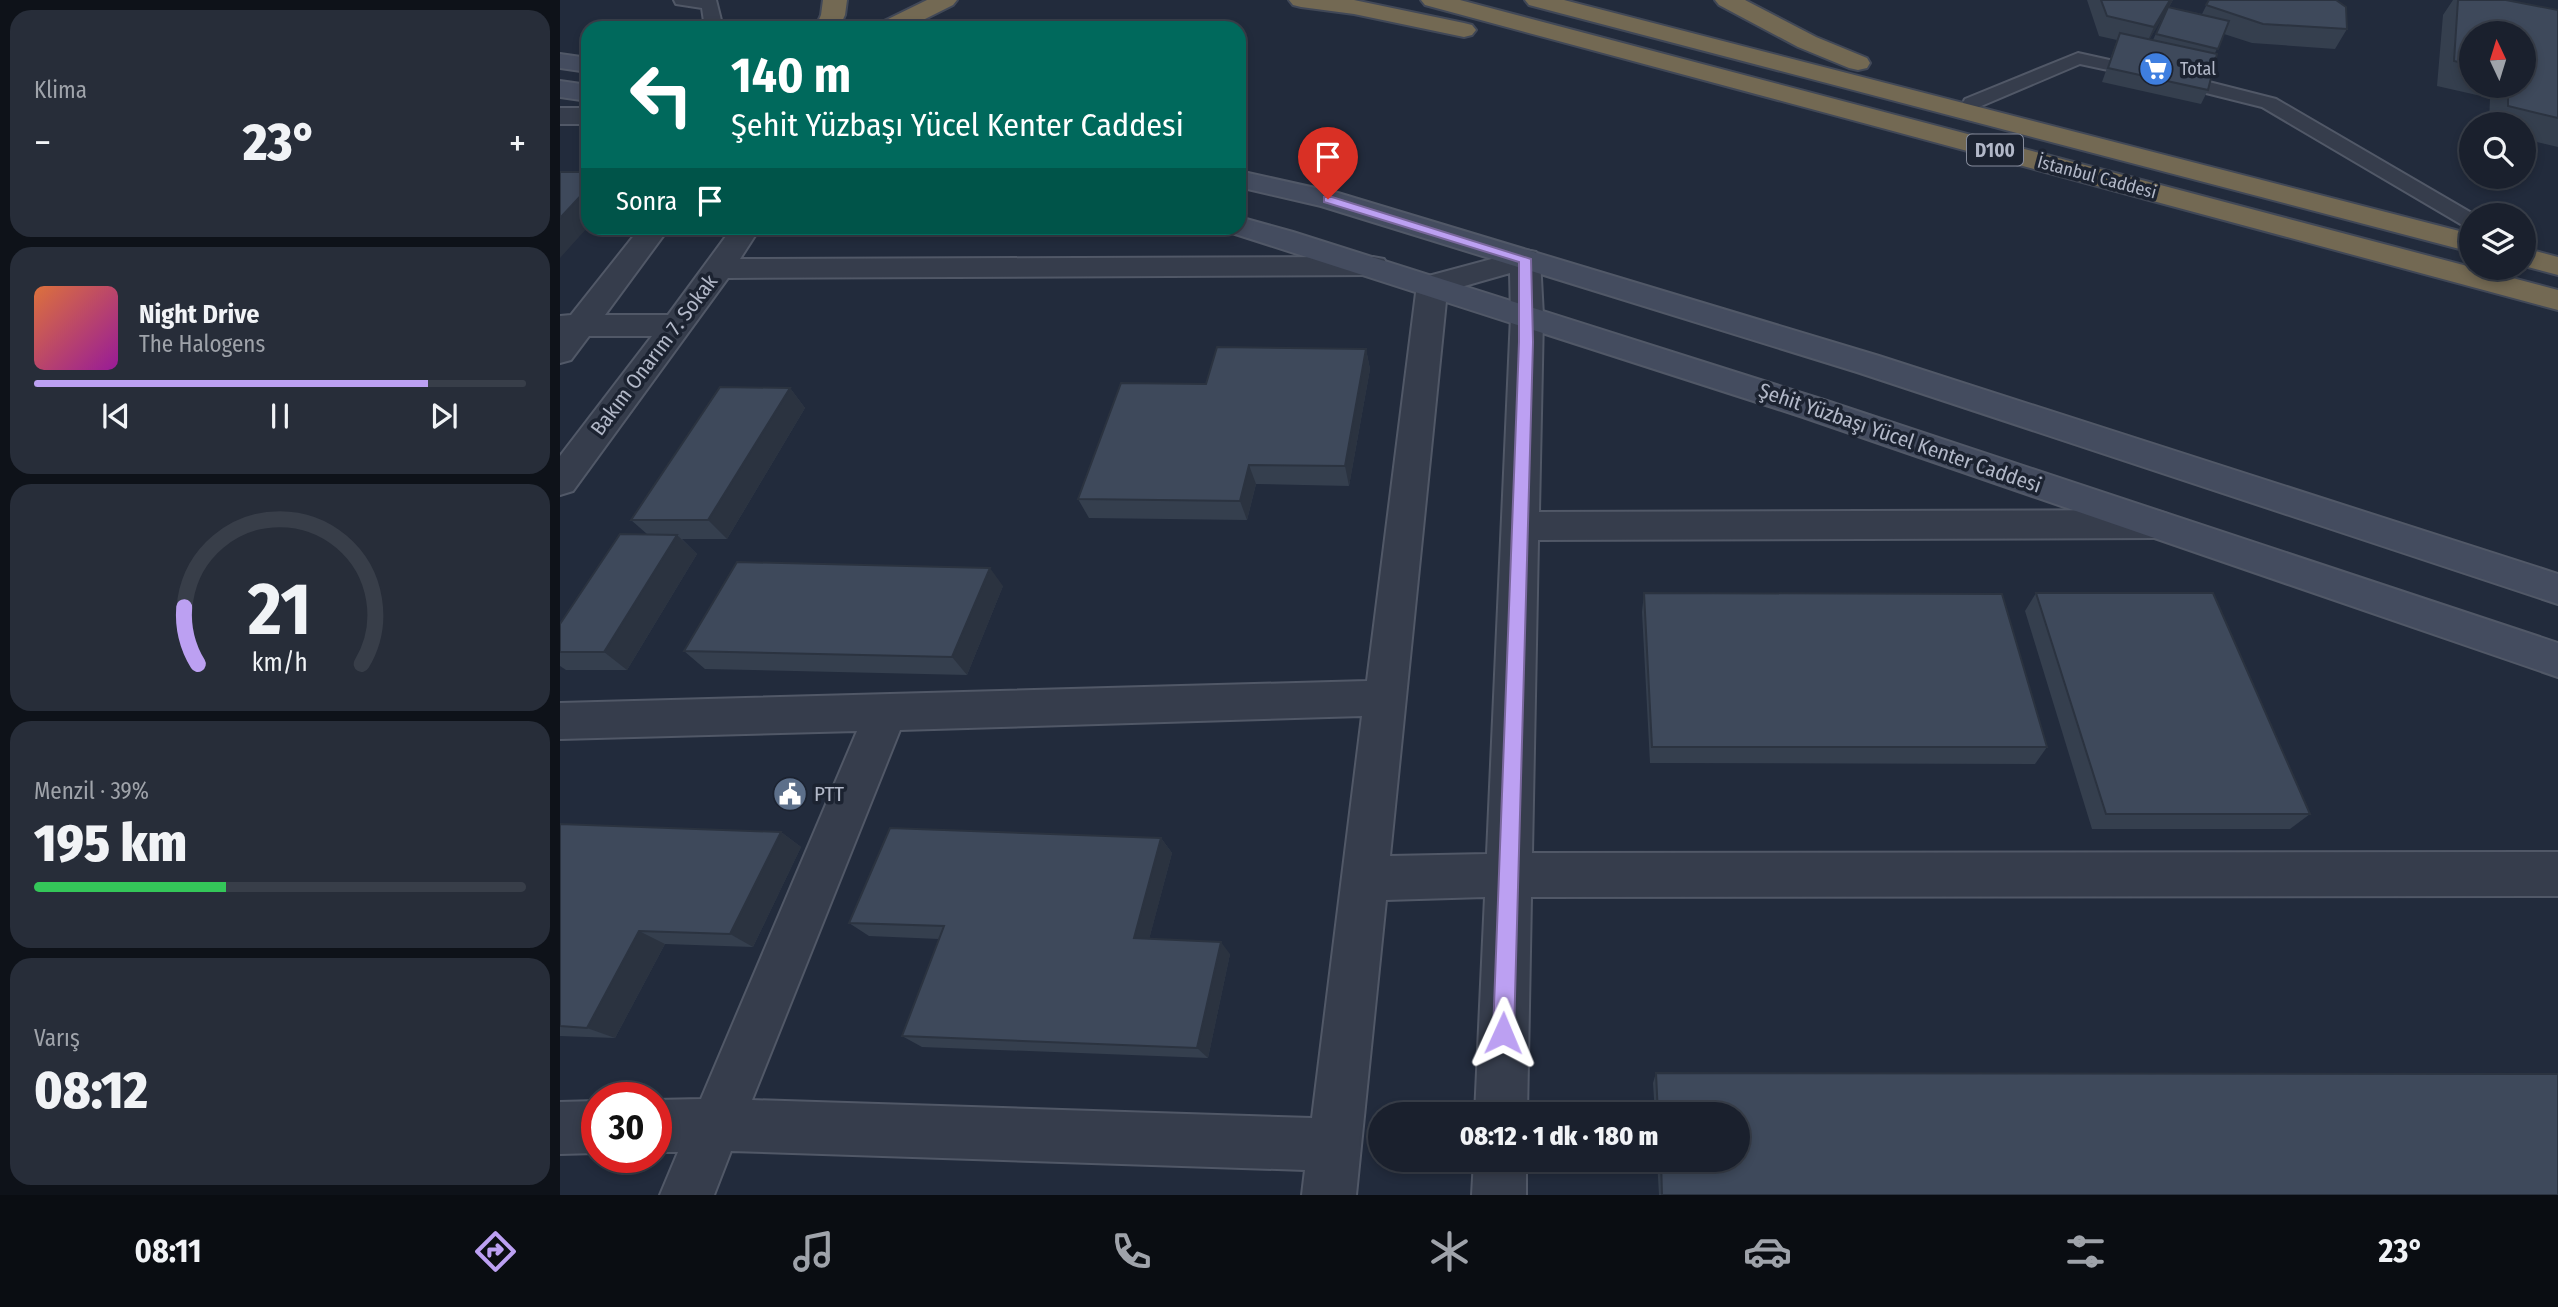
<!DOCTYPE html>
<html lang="tr">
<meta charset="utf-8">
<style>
body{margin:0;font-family:"Fira Sans Condensed",sans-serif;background:#272d39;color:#f1f3f6;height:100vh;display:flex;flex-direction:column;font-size:26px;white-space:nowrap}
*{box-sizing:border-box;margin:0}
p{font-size:23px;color:#9fa3aa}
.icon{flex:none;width:38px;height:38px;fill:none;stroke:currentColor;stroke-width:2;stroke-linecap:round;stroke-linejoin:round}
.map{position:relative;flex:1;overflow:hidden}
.panel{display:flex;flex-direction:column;gap:10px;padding:10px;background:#0e1219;width:560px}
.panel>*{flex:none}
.hud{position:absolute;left:21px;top:21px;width:665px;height:214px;border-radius:21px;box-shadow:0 4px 10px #0003,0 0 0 2px #383e49;background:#00695c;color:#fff;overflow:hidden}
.needle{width:46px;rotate:356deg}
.controls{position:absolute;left:1899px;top:21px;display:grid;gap:14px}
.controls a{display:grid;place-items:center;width:77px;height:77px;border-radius:50%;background:#1a202d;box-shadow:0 4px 10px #0003,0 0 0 2px #383e49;font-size:35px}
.speed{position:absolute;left:21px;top:1082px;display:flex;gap:14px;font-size:35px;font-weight:700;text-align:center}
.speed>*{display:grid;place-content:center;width:91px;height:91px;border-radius:50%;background:#1a202d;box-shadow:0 4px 10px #0003,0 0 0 2px #383e49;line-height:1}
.speed .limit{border:10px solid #d22;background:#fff;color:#111}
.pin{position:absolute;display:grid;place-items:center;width:60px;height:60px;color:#fff;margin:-72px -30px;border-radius:50% 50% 50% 0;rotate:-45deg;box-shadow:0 0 7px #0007}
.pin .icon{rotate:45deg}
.me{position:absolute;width:77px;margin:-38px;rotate:1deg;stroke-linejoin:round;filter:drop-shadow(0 0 5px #0008)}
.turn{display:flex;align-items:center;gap:24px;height:147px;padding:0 35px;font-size:32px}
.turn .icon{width:91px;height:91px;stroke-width:2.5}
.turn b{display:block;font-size:49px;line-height:60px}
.then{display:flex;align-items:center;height:66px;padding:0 35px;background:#0003;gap:14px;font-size:26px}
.big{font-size:52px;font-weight:800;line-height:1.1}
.panel .tile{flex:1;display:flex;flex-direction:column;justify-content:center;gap:10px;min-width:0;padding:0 24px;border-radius:21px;background:#272d39}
.panel .dial{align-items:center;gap:0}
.dial svg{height:182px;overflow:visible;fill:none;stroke:#383e49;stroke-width:7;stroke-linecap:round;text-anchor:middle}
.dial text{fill:#f1f3f6;stroke:none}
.song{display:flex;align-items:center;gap:21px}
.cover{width:84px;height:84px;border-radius:10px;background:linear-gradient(135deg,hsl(20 70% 55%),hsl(300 70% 35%))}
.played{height:7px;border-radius:4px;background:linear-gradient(90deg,#bca0f2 80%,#383e49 80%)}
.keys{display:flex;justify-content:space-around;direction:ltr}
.heat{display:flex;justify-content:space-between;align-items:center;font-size:38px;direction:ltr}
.charge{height:10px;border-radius:5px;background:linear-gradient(90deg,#34c759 39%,#383e49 0)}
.trip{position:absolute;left:808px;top:1102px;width:382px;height:70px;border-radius:35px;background:#1a202d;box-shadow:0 4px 10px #0003,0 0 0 2px #383e49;font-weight:800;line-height:70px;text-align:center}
.menu{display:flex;height:112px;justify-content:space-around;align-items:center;background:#0a0d12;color:#9fa3aa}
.menu .icon{width:49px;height:49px}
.menu .active{color:#bca0f2}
.menu b{font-size:32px;color:#f1f3f6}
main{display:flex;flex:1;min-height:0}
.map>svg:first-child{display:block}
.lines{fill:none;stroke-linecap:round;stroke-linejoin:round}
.lane-casing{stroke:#515867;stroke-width:4}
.street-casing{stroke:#515867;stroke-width:4}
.secondary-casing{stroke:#515867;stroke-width:4}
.highway-casing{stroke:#414857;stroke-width:4}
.lane{fill:#363d4c;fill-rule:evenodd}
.street{fill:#363d4c;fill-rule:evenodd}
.secondary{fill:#444c5f;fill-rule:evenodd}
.highway{fill:#736953;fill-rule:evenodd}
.wall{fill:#353f4e;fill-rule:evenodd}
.shaded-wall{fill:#2b3340}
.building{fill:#3e495b;stroke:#2b3340;stroke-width:2}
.route{fill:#bca0f2;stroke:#7a689d;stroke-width:2}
.labels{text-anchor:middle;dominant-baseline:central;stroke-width:7;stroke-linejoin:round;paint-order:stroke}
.far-poi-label{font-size:18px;fill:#b2b8c8;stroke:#1c2331;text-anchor:start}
.far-street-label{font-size:18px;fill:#b2b8c8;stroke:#1c2331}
.shield{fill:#1c2331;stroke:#858b9b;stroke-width:2}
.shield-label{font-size:19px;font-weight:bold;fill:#b2b8c8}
.street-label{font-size:21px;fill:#b2b8c8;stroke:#1c2331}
.poi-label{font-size:21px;fill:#b2b8c8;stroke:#1c2331;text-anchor:start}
</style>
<main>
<section class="panel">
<div class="tile"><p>Klima</p>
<div class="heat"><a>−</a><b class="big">23°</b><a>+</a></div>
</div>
<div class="tile">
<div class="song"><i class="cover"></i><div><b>Night Drive</b><p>The Halogens</p></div></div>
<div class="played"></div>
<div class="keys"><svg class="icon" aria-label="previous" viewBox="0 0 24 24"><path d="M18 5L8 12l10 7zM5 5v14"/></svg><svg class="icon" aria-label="pause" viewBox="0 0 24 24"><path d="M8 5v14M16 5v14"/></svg><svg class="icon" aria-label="next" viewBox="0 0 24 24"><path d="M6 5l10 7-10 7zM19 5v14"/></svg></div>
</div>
<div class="tile dial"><svg viewBox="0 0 100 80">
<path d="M14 69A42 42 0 1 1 86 69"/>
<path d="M14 69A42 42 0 0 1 8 44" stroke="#bca0f2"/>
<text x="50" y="56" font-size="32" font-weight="700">21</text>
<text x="50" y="72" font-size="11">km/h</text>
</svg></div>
<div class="tile"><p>Menzil · 39%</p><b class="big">195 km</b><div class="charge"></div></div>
<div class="tile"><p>Varış</p><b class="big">08:12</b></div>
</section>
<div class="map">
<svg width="1998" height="1195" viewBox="0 0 1998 1195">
<rect width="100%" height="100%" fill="#222b3c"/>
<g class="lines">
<!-- lane casing -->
<g class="lane-casing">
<path id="lane" d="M114,0H156L163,28H145L142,8L116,4Z
M1518,53L1554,61L1557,65L1548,70L1520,64L1419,107H1405L1403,103L1405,99Z
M1645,81L1716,99L1915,215H1911V228L1904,226L1702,107L1638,91L1636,87L1638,83Z"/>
</g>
<!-- street casing -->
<g class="street-casing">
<path id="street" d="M0,108H28V124H0Z
M80,228H109L45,315H108L172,228H200L180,259L813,257L824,259L828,266L824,273L813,275L168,278L13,491L0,495V456L92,336H29L11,360L0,363V316L11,315Z
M965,250L976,252L980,259L983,316L979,512L1594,510L1607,514L1612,524L1607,534L1594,538L978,540L972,853L1998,852V896L971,897L967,1115H915L925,897L826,900L796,1195H742L745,1170L171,1151L154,1195H100L118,1152H96V1100L141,1099L297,731L0,739V703L807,681L857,285L861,278ZM950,273L951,316L927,854L830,856L887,291ZM802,716L752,1118L192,1100L340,730Z
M37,1101V1153L0,1154V1102Z
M914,1160H966V1195H912Z"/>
</g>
<!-- secondary casing -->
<g class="secondary-casing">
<path id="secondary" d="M0,54L28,58V72L0,68Z
M0,81L28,85V101L0,97Z
M679,171L778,193L1319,356L1998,574V604L1297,372L761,206L679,187Z
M679,217L733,232L1267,401L1998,643V677L1243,417L669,232L666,228H679Z"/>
</g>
<!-- highway casing -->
<g class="highway-casing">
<path id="highway" d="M263,0H287L285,15L279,28H255L261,15Z
M367,0H397L393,5L347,28H316L320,23Z
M729,0H794L904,23L912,25L916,30L912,35L904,37L794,14L741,7L733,5Z
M861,0H900L1998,290V310L865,5Z
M965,0H1004L1911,234V252L969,5Z
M1155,0H1185L1256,37L1307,58L1310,63L1307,68L1298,70L1289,68L1238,47L1159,5Z
M1964,248L1998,257V275L1964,266Z"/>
</g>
<!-- lane -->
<use href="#lane" class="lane"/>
<!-- street -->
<use href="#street" class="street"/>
<!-- secondary -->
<use href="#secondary" class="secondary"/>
<!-- highway -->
<use href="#highway" class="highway"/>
</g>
<!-- wall -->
<path class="wall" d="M1527,0H1613L1609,7L1642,14L1649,0L1787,29L1775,49L1692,43L1664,34L1655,53L1648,90L1641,104L1542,82L1557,40L1539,36ZM1606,11L1593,40H1589Z
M1893,0H1946L1998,10V147L1964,139V124H1929L1930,98L1877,86L1883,15ZM1911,33L1964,86H1911Z
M806,349L810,369L789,486L696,484L687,520L529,518L518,499L646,384Z
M230,388L245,408L167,539H122L137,554L67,670H6L0,666V624L87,534L71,520Z
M443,586L407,675L145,669L124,651Z
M1084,593L1487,747L1475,764L1090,763L1082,612Z
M1476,593L1750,814L1730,829H1532L1465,611Z
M0,824L221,832L241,847L193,947L105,944L55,1038L0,1036Z
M601,838L612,853L589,939L670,954L648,1058L362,1047L342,1036L379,939L309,936L289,923Z
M1096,1073L1998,1195H1099L1097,1160H1178V1115H1095L1093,1083Z"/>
<!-- shaded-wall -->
<path class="shaded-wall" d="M1610,0H1613L1585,47L1594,27Z
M28,188V227L0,258V218Z
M806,349L810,369L789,486L785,466Z
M230,388L245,408L167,539L148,520Z
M689,465L696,484L687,520L680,501Z
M117,535L137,554L67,670L44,652Z
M430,568L443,586L407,675L392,657Z
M221,832L241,847L193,947L170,934Z
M601,838L612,853L586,951L574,938Z
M79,931L105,944L55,1038L27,1028Z
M661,942L670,954L648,1058L637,1048Z"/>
<!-- building -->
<path class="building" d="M1541,0H1610L1594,27L1547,16Z
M1649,0H1776L1786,7L1787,29L1703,24L1646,5Z
M1898,0H1946L1998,10V118L1948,106V86H1964V33H1911V65L1894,61Z
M1608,7L1669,21L1658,49L1596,34Z
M1560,33L1657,54L1648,90L1548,68Z
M0,172H28V188L0,218Z
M657,347L806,349L785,466L689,465L680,501L518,499L561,383L646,384Z
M160,387L230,388L148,520H71Z
M60,534L117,535L44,652H0V624Z
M177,562L430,568L392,657L124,651Z
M1084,593L1442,594L1487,747H1092Z
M1476,593H1653L1750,814H1546Z
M0,824L221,832L170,934L79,931L27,1028L0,1026Z
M330,828L601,838L574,938L661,942L637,1048L342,1036L384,926L289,923Z
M1096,1073L1998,1074V1195H1102L1101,1160H1178V1115H1098Z"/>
<!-- route -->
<path class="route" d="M764,197H772L971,259L973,342L954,1033L951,1040L943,1043L936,1040L933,1033L959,342V262L764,202Z"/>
<!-- icons -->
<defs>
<g id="supermarket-disc" transform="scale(1.75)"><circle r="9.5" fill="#3f7fe0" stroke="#1c2331"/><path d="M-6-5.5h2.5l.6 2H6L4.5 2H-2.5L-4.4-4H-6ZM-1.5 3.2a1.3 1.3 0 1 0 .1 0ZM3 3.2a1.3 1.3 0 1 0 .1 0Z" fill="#fff"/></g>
<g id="civic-disc" transform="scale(1.75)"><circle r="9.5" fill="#5c6f8a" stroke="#1c2331"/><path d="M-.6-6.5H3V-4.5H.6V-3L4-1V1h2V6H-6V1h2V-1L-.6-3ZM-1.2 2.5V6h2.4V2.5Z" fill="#fff"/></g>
</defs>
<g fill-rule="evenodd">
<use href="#supermarket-disc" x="1596" y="69"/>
<use href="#civic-disc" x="230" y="794"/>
</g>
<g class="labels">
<!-- far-poi labels -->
<g class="far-poi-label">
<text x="1620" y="69">Total</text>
</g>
<!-- far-street labels -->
<g class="far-street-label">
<text transform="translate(1537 177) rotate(15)">İstanbul Caddesi</text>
</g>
<!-- shield labels -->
<rect class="shield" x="1407" y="134.5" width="56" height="31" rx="5"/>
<g class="shield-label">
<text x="1435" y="150">D100</text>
</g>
<!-- street labels -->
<g class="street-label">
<text transform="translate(94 355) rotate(-53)">Bakım Onarım 7. Sokak</text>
<text transform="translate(1340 438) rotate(19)">Şehit Yüzbaşı Yücel Kenter Caddesi</text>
</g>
<!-- poi labels -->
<g class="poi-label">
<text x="254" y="794">PTT</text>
</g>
</g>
</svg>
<div class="controls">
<a><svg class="needle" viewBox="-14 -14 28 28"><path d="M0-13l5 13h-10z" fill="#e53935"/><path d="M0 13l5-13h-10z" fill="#9fa3aa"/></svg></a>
<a><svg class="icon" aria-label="search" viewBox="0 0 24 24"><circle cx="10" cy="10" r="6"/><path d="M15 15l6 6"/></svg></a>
<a><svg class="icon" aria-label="layers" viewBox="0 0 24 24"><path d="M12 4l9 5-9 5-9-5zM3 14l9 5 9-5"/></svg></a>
</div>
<div class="speed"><div class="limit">30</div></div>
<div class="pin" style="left:768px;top:199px;background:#d93025"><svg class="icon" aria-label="arrive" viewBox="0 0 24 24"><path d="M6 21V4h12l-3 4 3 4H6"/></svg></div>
<svg class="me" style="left:943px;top:1033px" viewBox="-20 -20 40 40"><path d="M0-17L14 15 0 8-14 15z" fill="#bca0f2" stroke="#fff" stroke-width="4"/></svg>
<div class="trip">08:12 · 1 dk · 180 m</div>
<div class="hud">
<div class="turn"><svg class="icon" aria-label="left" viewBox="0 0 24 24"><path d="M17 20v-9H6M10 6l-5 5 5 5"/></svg><div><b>140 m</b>Şehit Yüzbaşı Yücel Kenter Caddesi</div></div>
<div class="then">Sonra<svg class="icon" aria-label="arrive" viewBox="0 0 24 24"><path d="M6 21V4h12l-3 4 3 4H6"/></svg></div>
</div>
</div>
</main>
<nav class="menu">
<b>08:11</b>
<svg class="icon active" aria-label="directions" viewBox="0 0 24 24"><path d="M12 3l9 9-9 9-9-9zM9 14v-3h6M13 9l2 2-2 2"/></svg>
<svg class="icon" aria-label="music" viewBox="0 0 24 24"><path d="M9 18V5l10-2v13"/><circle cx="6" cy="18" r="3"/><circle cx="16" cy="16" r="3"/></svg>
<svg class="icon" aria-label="phone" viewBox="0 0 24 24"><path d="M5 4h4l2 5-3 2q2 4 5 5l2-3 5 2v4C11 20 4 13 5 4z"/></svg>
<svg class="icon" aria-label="climate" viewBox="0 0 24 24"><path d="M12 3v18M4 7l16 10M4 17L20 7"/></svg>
<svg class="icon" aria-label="car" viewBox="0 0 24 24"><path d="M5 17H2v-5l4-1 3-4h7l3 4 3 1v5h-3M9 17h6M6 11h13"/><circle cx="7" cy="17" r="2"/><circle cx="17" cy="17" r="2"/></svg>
<svg class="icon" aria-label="filters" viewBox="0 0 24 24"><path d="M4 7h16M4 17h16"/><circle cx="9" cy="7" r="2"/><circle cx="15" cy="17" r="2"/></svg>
<b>23°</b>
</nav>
